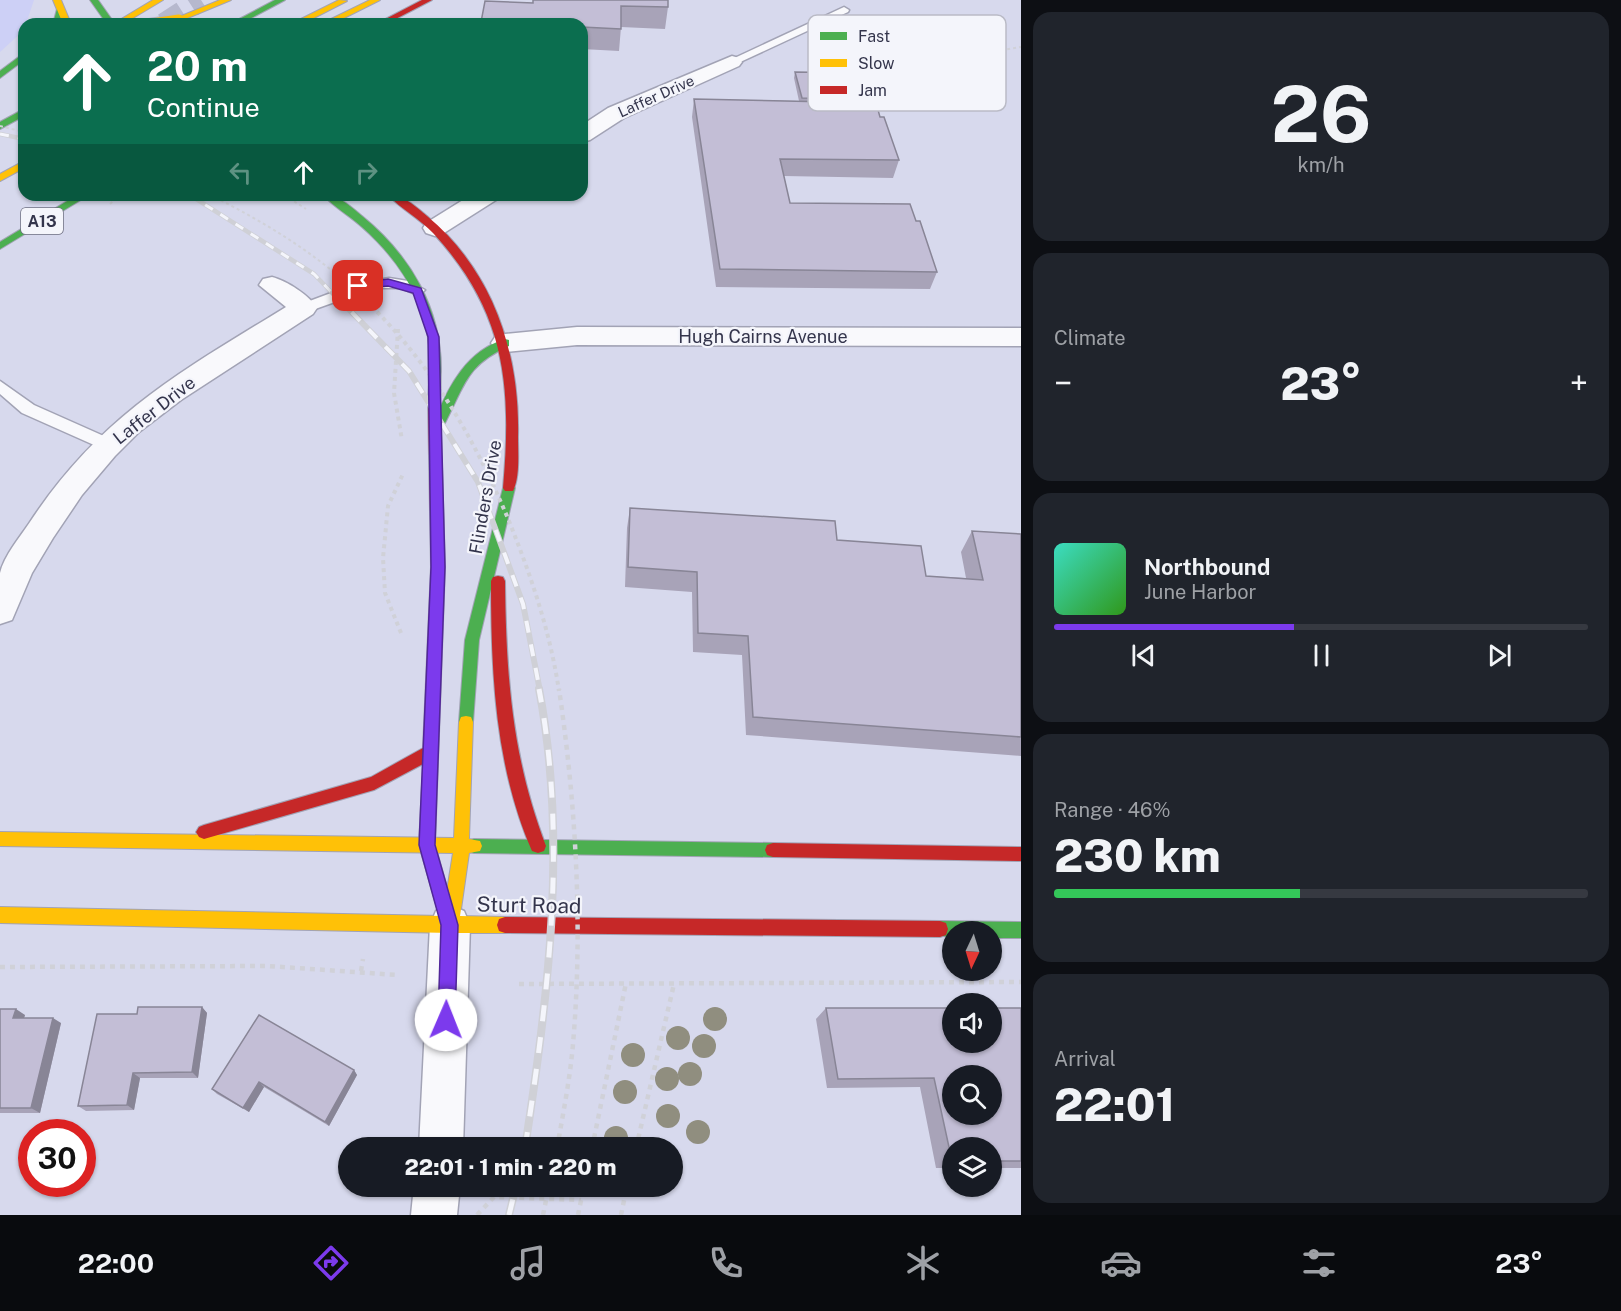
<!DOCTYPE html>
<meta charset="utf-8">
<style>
body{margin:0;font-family:"Public Sans",sans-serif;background:#20242c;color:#f1f3f6;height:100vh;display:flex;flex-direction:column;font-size:22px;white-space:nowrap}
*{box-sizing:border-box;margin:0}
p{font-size:20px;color:#9ea1a6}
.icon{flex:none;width:33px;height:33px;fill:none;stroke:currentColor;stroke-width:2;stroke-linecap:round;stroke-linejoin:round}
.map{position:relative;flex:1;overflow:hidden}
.sheet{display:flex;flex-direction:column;gap:12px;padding:12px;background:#0d0f14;width:600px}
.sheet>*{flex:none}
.banner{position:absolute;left:18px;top:18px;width:570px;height:183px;border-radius:18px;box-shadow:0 2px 4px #0004;background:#0b6e4f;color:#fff;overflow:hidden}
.needle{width:39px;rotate:184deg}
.tools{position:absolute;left:942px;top:921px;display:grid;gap:12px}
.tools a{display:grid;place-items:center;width:60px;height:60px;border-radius:50%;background:#171b24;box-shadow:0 2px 4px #0004;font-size:30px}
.speed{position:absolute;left:18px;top:1119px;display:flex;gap:12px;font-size:30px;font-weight:700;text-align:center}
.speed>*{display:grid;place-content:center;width:78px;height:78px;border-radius:50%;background:#171b24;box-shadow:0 2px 4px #0004;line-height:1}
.speed .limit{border:9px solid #d22;background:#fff;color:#111}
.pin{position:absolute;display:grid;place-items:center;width:51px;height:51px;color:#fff;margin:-26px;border-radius:12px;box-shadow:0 3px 9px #0006}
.me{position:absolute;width:66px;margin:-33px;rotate:1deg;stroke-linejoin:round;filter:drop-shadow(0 0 4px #0008)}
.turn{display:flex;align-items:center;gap:21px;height:126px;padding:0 30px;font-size:27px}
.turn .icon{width:78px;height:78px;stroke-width:2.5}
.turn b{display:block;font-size:42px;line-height:51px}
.lanes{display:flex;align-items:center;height:57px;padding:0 30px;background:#0003;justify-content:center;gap:30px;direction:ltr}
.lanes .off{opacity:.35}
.big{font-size:45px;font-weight:800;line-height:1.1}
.sheet .card{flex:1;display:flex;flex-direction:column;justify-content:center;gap:9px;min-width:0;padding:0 21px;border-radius:18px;background:#20242c}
.sheet .dial{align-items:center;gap:0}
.dial b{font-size:78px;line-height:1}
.song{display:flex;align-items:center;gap:18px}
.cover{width:72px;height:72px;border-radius:9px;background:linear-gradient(135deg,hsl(170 70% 55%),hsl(110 70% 35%))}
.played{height:6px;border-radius:3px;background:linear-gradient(90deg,#7c3aed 45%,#363941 45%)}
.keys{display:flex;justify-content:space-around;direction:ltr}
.heat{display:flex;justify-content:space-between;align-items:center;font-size:33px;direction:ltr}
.charge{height:9px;border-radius:4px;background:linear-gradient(90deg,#34c759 46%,#363941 0)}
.trip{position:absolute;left:338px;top:1137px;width:345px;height:60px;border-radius:30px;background:#171b24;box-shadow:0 2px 4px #0004;font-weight:800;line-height:60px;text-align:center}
.tab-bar{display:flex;height:96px;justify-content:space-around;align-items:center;background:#090b0e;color:#9ea1a6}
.tab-bar .icon{width:42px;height:42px}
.tab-bar .active{color:#7c3aed}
.tab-bar b{font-size:27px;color:#f1f3f6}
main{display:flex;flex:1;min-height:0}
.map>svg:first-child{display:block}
.built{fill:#cdd0f6}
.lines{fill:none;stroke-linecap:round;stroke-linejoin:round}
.highway-tunnel{stroke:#b6b8cd;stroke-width:22;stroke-dasharray:22 11;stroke-linecap:butt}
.lane-casing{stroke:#a2a3b5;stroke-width:3}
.street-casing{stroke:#a2a3b5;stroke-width:3}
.fast-casing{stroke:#a2a3b5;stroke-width:2}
.slow-casing{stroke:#a2a3b5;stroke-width:2}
.jam-casing{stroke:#a2a3b5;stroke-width:2}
.path-far2{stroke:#d0d1d8;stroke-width:2;stroke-dasharray:3 3;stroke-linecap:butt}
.path-far1{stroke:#d0d1d8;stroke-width:4;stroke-dasharray:4 4;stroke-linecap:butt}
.path{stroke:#d0d1d8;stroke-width:4.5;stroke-dasharray:5 5;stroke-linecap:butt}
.lane{fill:#f9f9fc;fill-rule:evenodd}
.street{fill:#f9f9fc;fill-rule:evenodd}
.fast{fill:#4caf50;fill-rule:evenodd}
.slow{fill:#ffc107;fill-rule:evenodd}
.jam{fill:#c62828;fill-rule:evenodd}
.rail-far2-casing{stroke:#cfd0d6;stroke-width:4.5}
.rail-far1-casing{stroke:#cfd0d6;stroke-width:6}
.rail-casing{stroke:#cfd0d6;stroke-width:8}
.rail-far2{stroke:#f4f5fb;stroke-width:3;stroke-dasharray:9;stroke-linecap:butt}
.rail-far1{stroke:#f4f5fb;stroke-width:4;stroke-dasharray:12;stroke-linecap:butt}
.rail{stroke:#f4f5fb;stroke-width:5;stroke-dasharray:16;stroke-linecap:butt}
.slow-bridge-casing{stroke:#b6b6c4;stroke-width:11;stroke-linecap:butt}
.path-bridge-far2{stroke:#d0d1d8;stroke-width:2;stroke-dasharray:3 3;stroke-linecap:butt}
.path-bridge-far1{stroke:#d0d1d8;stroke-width:4;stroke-dasharray:4 4;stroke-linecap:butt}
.path-bridge{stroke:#d0d1d8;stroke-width:4.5;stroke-dasharray:5 5;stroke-linecap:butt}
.slow-bridge{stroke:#ffc107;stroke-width:9}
.tree{fill:#908e7f}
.wall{fill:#a8a3b8}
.shaded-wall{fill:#888596}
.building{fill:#c3bed6;stroke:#888596;stroke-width:1.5;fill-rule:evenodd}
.route{fill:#7c3aed;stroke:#51269a;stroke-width:1.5}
.labels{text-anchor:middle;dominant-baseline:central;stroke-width:4.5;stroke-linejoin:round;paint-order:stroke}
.far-street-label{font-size:15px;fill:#34354c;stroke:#f4f5fb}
.shield{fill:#f4f5fb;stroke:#6e6f80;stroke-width:1.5}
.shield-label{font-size:16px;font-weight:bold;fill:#34354c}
.street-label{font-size:18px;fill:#34354c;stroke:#f4f5fb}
.near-street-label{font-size:21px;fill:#34354c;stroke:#f4f5fb}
.key{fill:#f4f5fb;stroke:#babbc6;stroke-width:1.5}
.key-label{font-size:16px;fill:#34354c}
</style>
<main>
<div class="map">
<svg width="1021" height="1215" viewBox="0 0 1021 1215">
<rect width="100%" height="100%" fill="#d7d9ed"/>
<!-- built -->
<path class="built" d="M0,0H34L24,30L0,52Z"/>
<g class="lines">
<!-- highway-tunnel -->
<path class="highway-tunnel" d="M164,24L201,0"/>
<!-- lane casing -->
<g class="lane-casing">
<path id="lane" d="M844,7L849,10L848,12L736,64L726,62Z
M389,278L408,281L425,290L418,295L401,288H374L304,313L297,308L299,305L355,284Z
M0,381L34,405L115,441L117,445L115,449H103L22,413L0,394Z"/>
</g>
<!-- street casing -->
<g class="street-casing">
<path id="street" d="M732,56L739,58L742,62L739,66L624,118L590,140L582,142V125L608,108Z
M471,195H500L496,200L444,233L435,236L426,233L423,228L426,223Z
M272,277C287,281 309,295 317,308L313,314L181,400L139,432L115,456L82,495L53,538L32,573L12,620L0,624C0,608 0,589 0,573C4,556 20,537 30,522C100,416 180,372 286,307L259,285L263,279Z
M577,327L1021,328V346L577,345L505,352L495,349L491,343L495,337L505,334Z
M450,905L464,911L470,925L463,1148H419L430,925L436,911Z
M414,1186H460L457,1215H411Z"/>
</g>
<!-- fast casing -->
<g class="fast-casing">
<path id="fast" d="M90,0H98L115,24H107Z
M275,0H285L240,24H230Z
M57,9L64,11L61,24H53Z
M24,53V60L0,78V71Z
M24,109V116L0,129V122Z
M77,195H89L0,249V242Z
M323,195C339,195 350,206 362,216C410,255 442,309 441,372C440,382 442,395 438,404L434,405L428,401C429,383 431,364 429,345C424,298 397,258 362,227C350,216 334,207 323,195Z
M505,339L509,340V346C466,365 465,385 445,423H437L435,420C449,385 467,351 505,339Z
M509,483L515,488L479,640L473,722L471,727L466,728L461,727L459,722L465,640L503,488Z
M474,839L773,843L779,845L781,850L779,855L773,857L474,853L468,851L466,846L468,841Z
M940,921L1021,922V938H992V932H952V937L934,935L932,929L934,923Z"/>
</g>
<!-- slow casing -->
<g class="slow-casing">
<path id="slow" d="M53,0H61L71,24H63Z
M153,0H163L123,24H113Z
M220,0H231L173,24H162Z
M339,0L347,1L302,24H291Z
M370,0H380L332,24H321Z
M24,161V168L0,181V174Z
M466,716L471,717L473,722L469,839L480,841L482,846L480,851L469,853L460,916L505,917L511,919L513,925L511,931L505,933H450L0,923V907L443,916L453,853L0,846V832L454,838L459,722L461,717Z"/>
</g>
<!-- jam casing -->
<g class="jam-casing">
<path id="jam" d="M422,0H432L386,24H376Z
M388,195C404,195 415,206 427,216C493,271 520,353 518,437C518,453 520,477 513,491H505L503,488C512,386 506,312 433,233C420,219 401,209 388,195Z
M434,397L440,401L445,567L435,845L455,915L453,921L447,923L441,921L439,915L419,845L423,764L374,790L204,839L199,837L196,832L199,827L204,825L371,777L423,748L431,567L428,401Z
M498,576L503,577L505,581C506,675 512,758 546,846L544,851L538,853L532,851C495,766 491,673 491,581L493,577Z
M773,843L1021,847V861L773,857L767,855L765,850L767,845Z
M505,917L940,921L946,923L948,929L946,935L940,937L505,933L499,931L497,925L499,919Z"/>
</g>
<!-- path-far2 -->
<path class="path-far2" d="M816,47L968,56L1021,47
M238,195H242
M284,195L306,209
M110,204L121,195"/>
<!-- path-far1 -->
<path class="path-far1" d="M398,329L394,393L402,440
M401,633L385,593L383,558L388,506L403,474"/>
<!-- path -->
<path class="path" d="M0,967L268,966L397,975
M361,971L363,959
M519,984L1021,982
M592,1148L626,983
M636,1148L674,984
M477,1215L494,1197L581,1200
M578,1215L584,1186
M621,1215L627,1186"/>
<!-- lane -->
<use href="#lane" class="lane"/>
<!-- street -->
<use href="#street" class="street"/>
<!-- fast -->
<use href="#fast" class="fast"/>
<!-- slow -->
<use href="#slow" class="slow"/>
<!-- jam -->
<use href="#jam" class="jam"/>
<!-- rail-far2 casing -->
<g class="rail-far2-casing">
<path id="rail-far2" d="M0,134L24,139
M190,195L314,274L336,297"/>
</g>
<!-- rail-far1 casing -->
<g class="rail-far1-casing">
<path id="rail-far1" d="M335,295L409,371L478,482L523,604L540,691"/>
</g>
<!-- rail casing -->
<g class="rail-casing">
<path id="rail" d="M525,1148C548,996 568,842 539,689
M509,1215L516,1186"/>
</g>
<!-- rail-far2 -->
<use href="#rail-far2" class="rail-far2"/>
<!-- rail-far1 -->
<use href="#rail-far1" class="rail-far1"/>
<!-- rail -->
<use href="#rail" class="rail"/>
<!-- slow-bridge casing -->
<g class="slow-bridge-casing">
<path id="slow-bridge" d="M146,24L179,19"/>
</g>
<!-- path-bridge-far2 -->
<path class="path-bridge-far2" d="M0,126L24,132
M210,195C265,222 317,254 362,297"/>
<!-- path-bridge-far1 -->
<path class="path-bridge-far1" d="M360,295C429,360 473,435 509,521C531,576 550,631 559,691"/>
<!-- path-bridge -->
<path class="path-bridge" d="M557,1148C563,1114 570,1079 573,1044C583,927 576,805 559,689
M543,1215L549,1186"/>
<!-- slow-bridge -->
<use href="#slow-bridge" class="slow-bridge"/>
</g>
<!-- trees -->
<g class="tree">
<circle cx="715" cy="1019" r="12"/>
<circle cx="678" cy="1038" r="12"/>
<circle cx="704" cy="1046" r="12"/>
<circle cx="633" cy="1055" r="12"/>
<circle cx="690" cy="1074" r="12"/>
<circle cx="667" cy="1079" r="12"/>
<circle cx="625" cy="1092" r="12"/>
<circle cx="668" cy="1116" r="12"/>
<circle cx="698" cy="1132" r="12"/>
<circle cx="616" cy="1138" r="12"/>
</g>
<!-- wall -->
<path class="wall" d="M485,1L533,3L668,7L665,29L621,27L619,51L582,49V24H481Z
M795,72L925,100L923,106L876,105L880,117L899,160L893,178L784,176L790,203L916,221L937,272L930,289L716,287L692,117L694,99L799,101L794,78Z
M630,508L837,540L926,576L966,578L961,552L972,531L1021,534V756L746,735L742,655L693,652L692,592L625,587L627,528Z
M202,1007L207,1013L198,1078H140L134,1110L86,1111L78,1106Z
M826,1008H1021V1168H992V1148H952V1168H936L920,1087L827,1088L816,1019Z
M0,1009L25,1015L24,1018L61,1023L40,1113H0Z
M354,1070L357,1075L329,1126L264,1087L249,1112L217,1094L212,1089Z"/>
<!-- shaded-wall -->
<path class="shaded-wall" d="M202,1007L207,1013L198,1078L192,1072Z
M16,1009L25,1015L22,1024L13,1018Z
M53,1018L61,1023L40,1113L31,1108Z
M354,1070L357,1075L329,1126L325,1122Z
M133,1073L140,1078L134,1110L127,1105Z
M259,1082L264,1087L249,1112L243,1108Z"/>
<!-- building -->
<path class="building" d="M533,0H668V7L621,6V29L582,27V24H521L481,22L485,1L533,3Z
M795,72L915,74L925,100L802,98Z
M694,99L876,103L880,117H884L899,160L780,159L790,203L910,204L916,221H920L937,272L720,269Z
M630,508L835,521L837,540L921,546L926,576L983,580L972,531L1021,534V737L753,717L748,636L698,633L697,572L628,567Z
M138,1007H202L192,1072L133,1073L127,1105L78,1106L97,1014H137Z
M826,1008H952V1042H992V1008H1021V1161H992V1148H952V1161L934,1078L838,1079ZM952,1076H992V1114H952Z
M0,1009H16L13,1018H53L31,1108H0Z
M259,1015L354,1070L325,1122L259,1082L243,1108L212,1089Z"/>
<!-- route -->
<path class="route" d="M388,279L421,288L439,337L445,567L435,845L458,925L455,1020L453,1026L446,1029L440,1026L438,1020L441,925L419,845L431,567L428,337L413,293L388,286L358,289L353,286L358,283Z"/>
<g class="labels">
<!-- far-street labels -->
<g class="far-street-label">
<text transform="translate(656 96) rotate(-24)">Laffer Drive</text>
</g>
<!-- shield labels -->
<rect class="shield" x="21" y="208" width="42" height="26" rx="4.5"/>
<g class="shield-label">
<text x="42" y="221">A13</text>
</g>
<!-- street labels -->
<g class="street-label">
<text x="763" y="336">Hugh Cairns Avenue</text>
<text transform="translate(154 410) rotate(-38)">Laffer Drive</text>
<text transform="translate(485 497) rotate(-80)">Flinders Drive</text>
</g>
<!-- near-street labels -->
<g class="near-street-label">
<text transform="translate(529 905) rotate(1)">Sturt Road</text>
</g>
</g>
<!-- legend -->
<rect x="808" y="15" width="198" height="96" rx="9" class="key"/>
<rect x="820" y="32" width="27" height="8" fill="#4caf50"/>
<rect x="820" y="59" width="27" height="8" fill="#ffc107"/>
<rect x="820" y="86" width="27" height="8" fill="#c62828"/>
<g class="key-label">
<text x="858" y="42">Fast</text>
<text x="858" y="69">Slow</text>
<text x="858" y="96">Jam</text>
</g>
</svg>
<div class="tools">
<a><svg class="needle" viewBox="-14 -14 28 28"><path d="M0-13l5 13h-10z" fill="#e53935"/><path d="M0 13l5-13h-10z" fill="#9ea1a6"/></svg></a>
<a><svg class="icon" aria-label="sound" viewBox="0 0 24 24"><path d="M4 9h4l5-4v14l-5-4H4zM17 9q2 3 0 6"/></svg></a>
<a><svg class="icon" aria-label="search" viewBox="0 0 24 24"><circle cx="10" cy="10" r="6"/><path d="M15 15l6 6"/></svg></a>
<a><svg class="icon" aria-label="layers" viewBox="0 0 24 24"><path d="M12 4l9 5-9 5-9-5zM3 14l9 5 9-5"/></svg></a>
</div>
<div class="speed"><div class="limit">30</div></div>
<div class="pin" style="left:358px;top:286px;background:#d93025"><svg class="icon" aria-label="arrive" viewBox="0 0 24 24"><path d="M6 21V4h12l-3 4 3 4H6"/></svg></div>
<svg class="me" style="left:446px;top:1020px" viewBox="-20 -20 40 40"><circle r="19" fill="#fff"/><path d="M0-13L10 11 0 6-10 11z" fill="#7c3aed"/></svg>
<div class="trip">22:01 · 1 min · 220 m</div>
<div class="banner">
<div class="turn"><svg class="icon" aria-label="ahead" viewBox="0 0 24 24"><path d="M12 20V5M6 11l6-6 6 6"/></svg><div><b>20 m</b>Continue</div></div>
<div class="lanes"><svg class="icon off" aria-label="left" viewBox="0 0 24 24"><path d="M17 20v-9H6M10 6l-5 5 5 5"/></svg><svg class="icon" aria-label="ahead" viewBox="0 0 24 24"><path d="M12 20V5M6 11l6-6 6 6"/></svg><svg class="icon off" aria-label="right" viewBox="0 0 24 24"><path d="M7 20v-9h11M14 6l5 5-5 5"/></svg></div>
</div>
</div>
<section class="sheet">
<div class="card dial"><b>26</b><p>km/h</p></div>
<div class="card"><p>Climate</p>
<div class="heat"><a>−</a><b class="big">23°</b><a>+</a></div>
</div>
<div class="card">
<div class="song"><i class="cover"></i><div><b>Northbound</b><p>June Harbor</p></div></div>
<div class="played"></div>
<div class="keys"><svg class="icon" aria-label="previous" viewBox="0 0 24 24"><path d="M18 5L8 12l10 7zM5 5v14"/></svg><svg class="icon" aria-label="pause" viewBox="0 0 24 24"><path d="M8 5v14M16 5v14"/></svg><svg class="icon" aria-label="next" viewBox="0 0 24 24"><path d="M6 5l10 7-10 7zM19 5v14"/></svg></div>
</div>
<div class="card"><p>Range · 46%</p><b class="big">230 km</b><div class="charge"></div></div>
<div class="card"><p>Arrival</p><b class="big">22:01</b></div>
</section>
</main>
<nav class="tab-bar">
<b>22:00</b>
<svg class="icon active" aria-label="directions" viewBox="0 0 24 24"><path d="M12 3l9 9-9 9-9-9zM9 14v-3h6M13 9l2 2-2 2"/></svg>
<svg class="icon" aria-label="music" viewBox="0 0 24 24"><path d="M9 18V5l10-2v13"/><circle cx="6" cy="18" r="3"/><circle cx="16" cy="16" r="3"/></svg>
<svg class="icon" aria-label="phone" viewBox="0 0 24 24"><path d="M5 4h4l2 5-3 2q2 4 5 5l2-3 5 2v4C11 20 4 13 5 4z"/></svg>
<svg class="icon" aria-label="climate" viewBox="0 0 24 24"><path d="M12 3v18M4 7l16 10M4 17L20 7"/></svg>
<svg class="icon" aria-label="car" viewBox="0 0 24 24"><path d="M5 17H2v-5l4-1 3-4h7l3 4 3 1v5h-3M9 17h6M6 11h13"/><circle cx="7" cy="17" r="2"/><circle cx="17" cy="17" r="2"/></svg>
<svg class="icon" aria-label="filters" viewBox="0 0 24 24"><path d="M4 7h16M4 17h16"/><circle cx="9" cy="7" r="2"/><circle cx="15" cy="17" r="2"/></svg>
<b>23°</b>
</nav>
